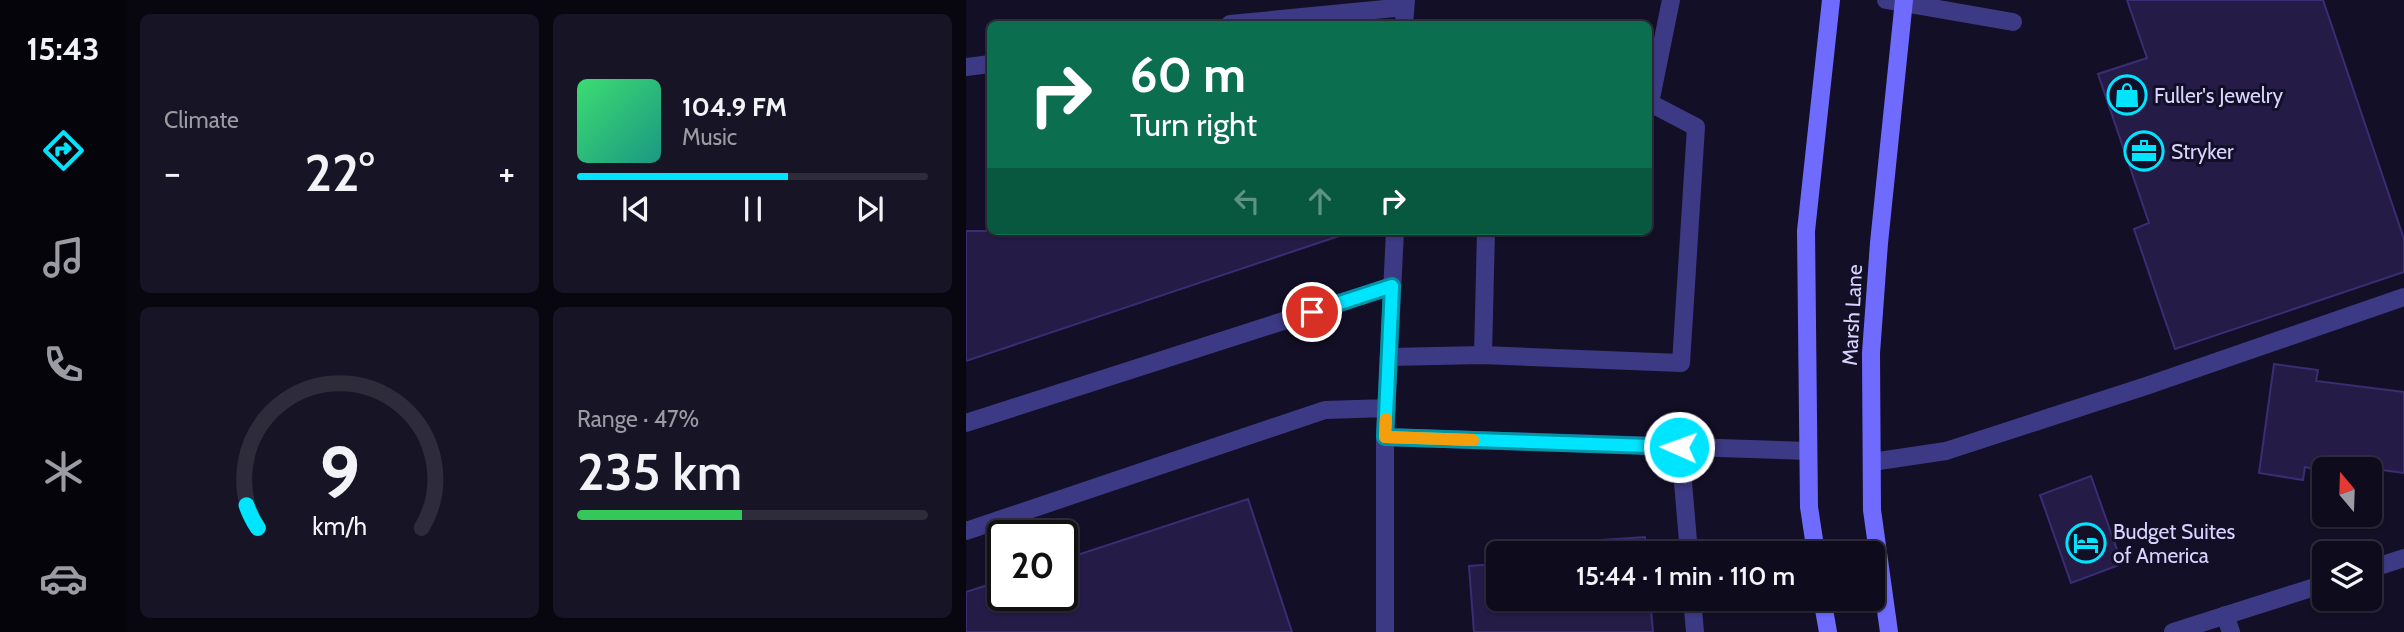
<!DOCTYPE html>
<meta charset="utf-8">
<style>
body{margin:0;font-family:Cabin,sans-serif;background:#171425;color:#f1f3f6;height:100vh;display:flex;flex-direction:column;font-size:26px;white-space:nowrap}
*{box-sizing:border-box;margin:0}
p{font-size:23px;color:#9b9ba3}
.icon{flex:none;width:38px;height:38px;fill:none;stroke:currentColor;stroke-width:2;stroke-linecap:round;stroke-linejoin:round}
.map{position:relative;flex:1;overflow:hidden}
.sheet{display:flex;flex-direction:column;gap:14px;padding:14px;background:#08060f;width:840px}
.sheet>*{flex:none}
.top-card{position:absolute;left:21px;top:21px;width:665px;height:214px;border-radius:10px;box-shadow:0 2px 5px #0004,0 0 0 2px #2e2b3b;background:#0b6e4f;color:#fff;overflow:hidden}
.needle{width:46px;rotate:341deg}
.tools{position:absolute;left:1346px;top:457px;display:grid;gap:14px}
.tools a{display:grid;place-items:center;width:70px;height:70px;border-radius:10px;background:#0e0b1c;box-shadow:0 2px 5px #0004,0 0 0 2px #2e2b3b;font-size:35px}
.speed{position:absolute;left:21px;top:520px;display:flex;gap:14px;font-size:35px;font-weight:700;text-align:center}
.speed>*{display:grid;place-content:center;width:91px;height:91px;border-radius:50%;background:#0e0b1c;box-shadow:0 2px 5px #0004,0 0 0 2px #2e2b3b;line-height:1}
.speed .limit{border:4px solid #111;border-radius:10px;background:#fff;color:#111}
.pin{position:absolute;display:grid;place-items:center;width:60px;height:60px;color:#fff;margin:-30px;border:4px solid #fff;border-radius:50%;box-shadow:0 2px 7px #0007}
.me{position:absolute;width:77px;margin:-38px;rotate:272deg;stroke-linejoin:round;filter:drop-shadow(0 0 5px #0008)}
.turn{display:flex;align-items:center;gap:24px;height:147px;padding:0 28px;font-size:32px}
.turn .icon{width:91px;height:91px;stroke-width:2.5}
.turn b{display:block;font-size:49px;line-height:60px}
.lanes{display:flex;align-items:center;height:66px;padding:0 28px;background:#0003;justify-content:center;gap:35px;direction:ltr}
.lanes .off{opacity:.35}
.big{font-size:52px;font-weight:600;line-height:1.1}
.sheet .card{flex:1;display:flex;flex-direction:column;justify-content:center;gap:10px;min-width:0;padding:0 24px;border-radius:10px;background:#171425}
.sheet .dial{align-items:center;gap:0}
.dial svg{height:182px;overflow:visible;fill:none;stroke:#2e2b3b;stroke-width:7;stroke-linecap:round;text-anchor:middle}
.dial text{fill:#f1f3f6;stroke:none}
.song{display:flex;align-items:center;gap:21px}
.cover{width:84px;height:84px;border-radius:10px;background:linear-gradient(135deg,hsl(140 70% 55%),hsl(170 70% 35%))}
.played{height:7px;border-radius:4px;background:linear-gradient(90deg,#00e5ff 60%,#2e2b3b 60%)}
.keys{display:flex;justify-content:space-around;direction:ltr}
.heat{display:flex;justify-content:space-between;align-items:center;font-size:38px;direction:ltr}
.charge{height:10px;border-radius:5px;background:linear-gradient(90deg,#34c759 47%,#2e2b3b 0)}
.sheet .tiles{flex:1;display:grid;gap:14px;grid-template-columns:repeat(2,1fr)}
.trip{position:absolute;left:520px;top:541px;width:399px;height:70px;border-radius:10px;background:#0e0b1c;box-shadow:0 2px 5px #0004,0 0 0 2px #2e2b3b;font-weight:600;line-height:70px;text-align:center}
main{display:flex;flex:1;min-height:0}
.tabs{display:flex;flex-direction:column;width:126px;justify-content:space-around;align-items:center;background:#06040b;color:#9b9ba3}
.tabs .icon{width:49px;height:49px}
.tabs .on{color:#00e5ff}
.tabs b{font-size:32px;color:#f1f3f6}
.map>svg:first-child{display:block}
.building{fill:#241b47;stroke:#3b2d73;stroke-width:2}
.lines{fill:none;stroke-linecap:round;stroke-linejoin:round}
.service{stroke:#3d3a85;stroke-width:18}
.secondary{stroke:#6f6bff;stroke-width:18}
.route-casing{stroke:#0095a6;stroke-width:18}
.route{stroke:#00e5ff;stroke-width:12}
.slow{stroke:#f59e0b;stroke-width:12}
.labels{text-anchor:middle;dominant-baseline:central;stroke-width:6;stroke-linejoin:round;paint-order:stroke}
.poi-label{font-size:21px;fill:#d9d4ff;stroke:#130f26;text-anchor:start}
.street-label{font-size:21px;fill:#d9d4ff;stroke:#130f26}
</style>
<main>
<nav class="tabs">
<b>15:43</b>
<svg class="icon on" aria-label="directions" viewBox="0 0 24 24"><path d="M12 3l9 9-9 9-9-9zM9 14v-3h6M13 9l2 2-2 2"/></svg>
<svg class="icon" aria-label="music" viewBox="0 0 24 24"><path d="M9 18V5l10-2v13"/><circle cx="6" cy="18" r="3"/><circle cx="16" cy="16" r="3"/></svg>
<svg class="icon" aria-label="phone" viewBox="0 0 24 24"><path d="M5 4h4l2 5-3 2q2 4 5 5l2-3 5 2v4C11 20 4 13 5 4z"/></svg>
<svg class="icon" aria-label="climate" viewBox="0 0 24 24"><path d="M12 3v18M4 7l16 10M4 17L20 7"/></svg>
<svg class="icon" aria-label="car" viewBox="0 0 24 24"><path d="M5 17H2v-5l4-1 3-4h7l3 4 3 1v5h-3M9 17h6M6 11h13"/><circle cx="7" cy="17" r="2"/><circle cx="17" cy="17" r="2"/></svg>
</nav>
<section class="sheet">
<div class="tiles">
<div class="card"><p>Climate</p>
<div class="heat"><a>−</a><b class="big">22°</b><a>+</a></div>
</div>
<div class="card">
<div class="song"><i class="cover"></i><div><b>104.9 FM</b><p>Music</p></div></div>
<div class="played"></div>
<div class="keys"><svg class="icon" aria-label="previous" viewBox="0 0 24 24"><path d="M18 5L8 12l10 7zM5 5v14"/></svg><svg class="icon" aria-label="pause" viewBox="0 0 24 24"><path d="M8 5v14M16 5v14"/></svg><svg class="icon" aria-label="next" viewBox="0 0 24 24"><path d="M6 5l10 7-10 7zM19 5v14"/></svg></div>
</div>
<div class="card dial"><svg viewBox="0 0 100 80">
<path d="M14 69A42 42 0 1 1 86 69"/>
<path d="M14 69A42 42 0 0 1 9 59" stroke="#00e5ff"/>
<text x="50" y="56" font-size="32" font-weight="700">9</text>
<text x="50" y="72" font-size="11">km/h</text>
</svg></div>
<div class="card"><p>Range · 47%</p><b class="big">235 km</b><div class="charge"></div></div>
</div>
</section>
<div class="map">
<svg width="1438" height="632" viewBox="0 0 1438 632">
<rect width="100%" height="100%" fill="#130f26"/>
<!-- building -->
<path class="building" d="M1161,0H1357L1438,239V272L1209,349L1168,229L1183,223L1132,74L1181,58Z
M0,231H372L373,236L0,361Z
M1308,364L1352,370L1350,381L1438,392V473L1349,461L1348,469L1339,467L1337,480L1293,473Z
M1125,476L1156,564L1105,583L1074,495Z
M282,499L326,632H0V592L37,580V595H96V560Z
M679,537L680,553H637L636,540Z
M532,564V598H684L687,632H508L503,566Z"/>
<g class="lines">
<!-- service -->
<path class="service" d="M920,0L1047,22
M264,24L439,7
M438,24L440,0
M0,67L24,64
M429,231L419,437L842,451
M517,355L520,231
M423,357L517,355L715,363L730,127L684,103L705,0
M0,423L426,286
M419,437V632
M714,447L723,553
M906,462L980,451L1180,386L1438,297
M0,531L359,410L421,408
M1404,569L1438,558
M726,598L729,632
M1259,615L1265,632
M1207,632L1358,584"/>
<!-- secondary -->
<path class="secondary" d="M850,553L843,507L840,231L865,0
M856,598L862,632
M923,632L906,510L905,353L913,243L938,0"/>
</g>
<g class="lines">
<!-- route casing -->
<g class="route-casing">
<path id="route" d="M346,312L426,286L419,437L713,447"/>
</g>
<!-- route -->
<use href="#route" class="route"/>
<!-- slow -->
<path class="slow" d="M420,419L419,437L507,440"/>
</g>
<!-- icons -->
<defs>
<g id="shop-ring" transform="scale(2.0125)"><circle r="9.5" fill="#130f26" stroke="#00e5ff" stroke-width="1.5"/><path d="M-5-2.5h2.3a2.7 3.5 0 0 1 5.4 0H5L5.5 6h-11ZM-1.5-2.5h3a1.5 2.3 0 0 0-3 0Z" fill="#00e5ff"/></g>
<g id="office-ring" transform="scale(2.0125)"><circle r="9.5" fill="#130f26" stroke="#00e5ff" stroke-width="1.5"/><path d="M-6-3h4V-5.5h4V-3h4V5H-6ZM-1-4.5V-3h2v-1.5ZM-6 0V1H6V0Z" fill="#00e5ff"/></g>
<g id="hotel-ring" transform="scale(2.0125)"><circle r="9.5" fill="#130f26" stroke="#00e5ff" stroke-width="1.5"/><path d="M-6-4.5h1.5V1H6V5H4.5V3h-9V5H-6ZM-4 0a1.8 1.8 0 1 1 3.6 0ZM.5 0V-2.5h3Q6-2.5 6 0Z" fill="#00e5ff"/></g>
</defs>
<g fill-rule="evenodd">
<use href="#shop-ring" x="1161" y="95"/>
<use href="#office-ring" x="1178" y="151"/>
<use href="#hotel-ring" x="1120" y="543"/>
</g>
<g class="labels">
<!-- poi labels -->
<g class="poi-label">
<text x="1188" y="95">Fuller's Jewelry</text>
<text x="1205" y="151">Stryker</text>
<text x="1147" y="531">Budget Suites<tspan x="1147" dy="24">of America</tspan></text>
</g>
<!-- street labels -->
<g class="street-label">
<text transform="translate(886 315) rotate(-87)">Marsh Lane</text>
</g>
</g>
</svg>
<div class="tools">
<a><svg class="needle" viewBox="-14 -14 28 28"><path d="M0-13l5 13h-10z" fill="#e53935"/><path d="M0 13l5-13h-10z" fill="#9b9ba3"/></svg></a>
<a><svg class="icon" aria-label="layers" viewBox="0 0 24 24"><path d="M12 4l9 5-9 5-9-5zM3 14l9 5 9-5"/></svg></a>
</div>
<div class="speed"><div class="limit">20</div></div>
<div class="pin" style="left:346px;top:312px;background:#d93025"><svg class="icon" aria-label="arrive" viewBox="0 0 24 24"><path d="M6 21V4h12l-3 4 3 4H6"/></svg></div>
<svg class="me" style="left:713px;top:447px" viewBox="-20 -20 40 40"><circle r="17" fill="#00e5ff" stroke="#fff" stroke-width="3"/><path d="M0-11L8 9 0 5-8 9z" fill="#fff"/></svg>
<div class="trip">15:44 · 1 min · 110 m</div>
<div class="top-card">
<div class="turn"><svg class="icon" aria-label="right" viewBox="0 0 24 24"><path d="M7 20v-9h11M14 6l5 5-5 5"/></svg><div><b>60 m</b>Turn right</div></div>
<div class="lanes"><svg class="icon off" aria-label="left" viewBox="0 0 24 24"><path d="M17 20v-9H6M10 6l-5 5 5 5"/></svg><svg class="icon off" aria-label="ahead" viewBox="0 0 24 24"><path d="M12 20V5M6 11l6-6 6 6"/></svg><svg class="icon" aria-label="right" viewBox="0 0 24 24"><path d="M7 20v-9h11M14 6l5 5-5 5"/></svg></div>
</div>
</div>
</main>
